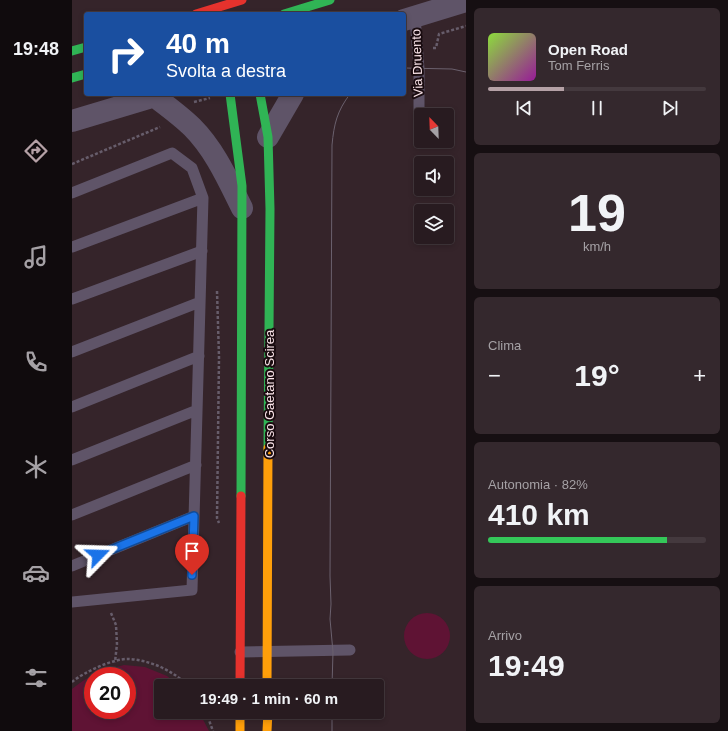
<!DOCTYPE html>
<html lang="it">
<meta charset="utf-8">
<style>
body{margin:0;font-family:Helvetica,sans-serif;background:#34282d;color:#f1f3f6;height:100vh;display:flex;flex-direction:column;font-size:15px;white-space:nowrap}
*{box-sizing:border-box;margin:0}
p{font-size:13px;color:#a5a1a5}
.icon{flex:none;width:22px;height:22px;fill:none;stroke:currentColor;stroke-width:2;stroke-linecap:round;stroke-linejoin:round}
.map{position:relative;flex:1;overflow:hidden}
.panel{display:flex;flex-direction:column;gap:8px;padding:8px;background:#160f12;width:262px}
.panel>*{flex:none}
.banner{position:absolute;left:12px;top:12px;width:322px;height:84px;border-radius:4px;box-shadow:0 2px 6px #0003,0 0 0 1px #44393e;background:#1a4fa0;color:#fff;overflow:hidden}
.needle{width:26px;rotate:337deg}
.buttons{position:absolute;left:342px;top:108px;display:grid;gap:8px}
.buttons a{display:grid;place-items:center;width:40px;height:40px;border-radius:4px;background:#281b20;box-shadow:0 2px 6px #0003,0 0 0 1px #44393e;font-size:20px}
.speed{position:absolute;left:12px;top:667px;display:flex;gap:8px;font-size:20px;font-weight:700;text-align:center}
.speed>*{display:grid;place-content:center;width:52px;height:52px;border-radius:50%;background:#281b20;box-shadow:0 2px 6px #0003,0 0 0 1px #44393e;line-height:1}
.speed .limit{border:6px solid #d22;background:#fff;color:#111}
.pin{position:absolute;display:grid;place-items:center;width:34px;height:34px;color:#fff;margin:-41px -17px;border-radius:50% 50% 50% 0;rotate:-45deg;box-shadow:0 0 4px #0007}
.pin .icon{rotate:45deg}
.me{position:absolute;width:44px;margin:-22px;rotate:68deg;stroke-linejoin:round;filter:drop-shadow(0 0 3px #0008)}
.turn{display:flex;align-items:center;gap:14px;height:84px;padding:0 16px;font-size:18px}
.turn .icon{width:52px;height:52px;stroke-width:2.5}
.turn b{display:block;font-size:28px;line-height:34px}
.big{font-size:30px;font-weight:800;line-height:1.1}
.panel .tile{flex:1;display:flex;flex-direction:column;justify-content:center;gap:6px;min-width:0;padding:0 14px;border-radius:6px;background:#34282d}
.panel .dial{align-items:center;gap:0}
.dial b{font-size:52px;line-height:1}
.song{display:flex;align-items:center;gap:12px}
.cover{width:48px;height:48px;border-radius:6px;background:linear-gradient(135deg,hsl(90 70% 55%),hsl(300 70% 35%))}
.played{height:4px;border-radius:2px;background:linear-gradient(90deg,#b5a1a6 35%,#44393e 35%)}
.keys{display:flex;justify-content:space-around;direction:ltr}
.heat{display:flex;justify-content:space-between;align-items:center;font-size:22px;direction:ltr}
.charge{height:6px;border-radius:3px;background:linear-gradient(90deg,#34c759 82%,#44393e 0)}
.trip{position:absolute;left:82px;top:679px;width:230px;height:40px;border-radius:4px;background:#281b20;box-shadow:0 2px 6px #0003,0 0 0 1px #44393e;font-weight:800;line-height:40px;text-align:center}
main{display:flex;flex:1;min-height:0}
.tabs{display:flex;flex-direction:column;width:72px;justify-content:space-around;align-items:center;background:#100b0d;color:#a5a1a5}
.tabs .icon{width:28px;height:28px}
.tabs .active{color:#b5a1a6}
.tabs b{font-size:18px;color:#f1f3f6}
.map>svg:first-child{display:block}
.green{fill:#5f1334;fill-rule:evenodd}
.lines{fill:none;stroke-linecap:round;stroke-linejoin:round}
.path{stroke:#675d6b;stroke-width:2.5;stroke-dasharray:3 2;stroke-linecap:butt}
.lane{stroke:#5f5468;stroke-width:11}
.street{stroke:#5f5468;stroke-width:22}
.fast{stroke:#30b455;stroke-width:9}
.slow{stroke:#ff9f0a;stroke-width:9}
.jam{stroke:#e5322d;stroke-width:9}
.tram{stroke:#6b616e;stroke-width:1}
.route-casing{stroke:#114b97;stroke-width:10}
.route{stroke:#1a73e8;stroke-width:7}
.labels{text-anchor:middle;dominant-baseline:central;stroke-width:4;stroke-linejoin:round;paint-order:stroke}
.street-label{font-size:13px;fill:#fae4e9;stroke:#1a0c10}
</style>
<main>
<nav class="tabs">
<b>19:48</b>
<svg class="icon active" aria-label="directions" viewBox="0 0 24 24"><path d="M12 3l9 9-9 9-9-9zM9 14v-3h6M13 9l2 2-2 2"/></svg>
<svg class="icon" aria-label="music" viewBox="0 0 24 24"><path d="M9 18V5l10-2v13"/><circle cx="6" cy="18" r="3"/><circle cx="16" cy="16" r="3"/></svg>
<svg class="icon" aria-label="phone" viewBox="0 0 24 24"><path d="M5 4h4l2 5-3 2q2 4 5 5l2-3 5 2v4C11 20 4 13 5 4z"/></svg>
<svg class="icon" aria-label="climate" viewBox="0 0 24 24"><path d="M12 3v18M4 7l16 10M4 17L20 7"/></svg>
<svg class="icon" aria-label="car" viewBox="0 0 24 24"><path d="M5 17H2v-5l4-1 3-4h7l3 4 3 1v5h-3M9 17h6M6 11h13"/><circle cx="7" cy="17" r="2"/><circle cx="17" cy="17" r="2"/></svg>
<svg class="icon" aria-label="filters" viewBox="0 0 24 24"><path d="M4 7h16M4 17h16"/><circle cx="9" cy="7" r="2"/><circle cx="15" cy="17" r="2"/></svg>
</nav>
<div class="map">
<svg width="394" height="731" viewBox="0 0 394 731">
<rect width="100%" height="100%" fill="#35242a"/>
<!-- green -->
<path class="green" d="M332 636a23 23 0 1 1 46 0a23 23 0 1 1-46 0Z
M52,665L73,667L95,676L107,686H89V712H127L137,731H0V689C17,675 31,670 52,665ZM21,676H55V710H21Z"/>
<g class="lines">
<!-- path -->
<path class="path" d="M361,48H364L367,34L394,26
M122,102L138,98
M0,164L88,127
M145,291L147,357L145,518L147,523
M39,613L44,625L45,644L43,662
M0,682C12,672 42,658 57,659C78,660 102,671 116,686
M134,712L141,731"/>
<!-- lane -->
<path class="lane" d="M343,17L347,69V110
M0,193L100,153L120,168L131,198L120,590L0,602
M0,247L131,198
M0,299L130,251
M0,352L128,302
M0,407L127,356
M0,460L125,410
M0,515L124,465
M0,566L122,516
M168,652L278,650"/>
<!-- street -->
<path class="street" d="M332,20L394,1
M82,96C95,106 109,116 120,127C143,150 156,180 170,208
M0,121L90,94
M196,137L221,94"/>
<!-- fast -->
<path class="fast" d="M212,14L258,0
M0,51L14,47
M0,78L14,74
M158,94L170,186L169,496
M188,94L196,137L198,209L196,448"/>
<!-- slow -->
<path class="slow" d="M195,686L196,448
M168,712V731
M195,731L196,712"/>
<!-- jam -->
<path class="jam" d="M124,14L170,0
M168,686L169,496"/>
<!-- tram -->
<path class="tram" d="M332,68L380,69L394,72
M260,686L261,652L258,619L259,604L258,576L260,145C262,124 265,111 278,94
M260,731V712"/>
</g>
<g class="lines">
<!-- route casing -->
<g class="route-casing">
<path id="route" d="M26,555L122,516L120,575"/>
</g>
<!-- route -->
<use href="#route" class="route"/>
</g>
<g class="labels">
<!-- street labels -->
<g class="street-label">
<text transform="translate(345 63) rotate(-92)">Via Druento</text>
<text transform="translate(197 394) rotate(-90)">Corso Gaetano Scirea</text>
</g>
</g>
</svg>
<div class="buttons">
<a><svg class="needle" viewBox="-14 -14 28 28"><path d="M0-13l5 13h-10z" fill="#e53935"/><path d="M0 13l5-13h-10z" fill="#a5a1a5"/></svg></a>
<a><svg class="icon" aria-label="sound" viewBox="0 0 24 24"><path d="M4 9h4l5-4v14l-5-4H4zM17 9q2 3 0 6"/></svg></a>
<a><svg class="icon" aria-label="layers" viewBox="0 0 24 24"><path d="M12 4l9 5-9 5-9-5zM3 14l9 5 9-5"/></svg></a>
</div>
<div class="speed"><div class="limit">20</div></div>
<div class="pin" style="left:120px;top:575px;background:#d93025"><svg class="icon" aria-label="arrive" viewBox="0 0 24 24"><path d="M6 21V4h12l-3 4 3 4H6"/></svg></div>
<svg class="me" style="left:26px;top:555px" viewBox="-20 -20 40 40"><path d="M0-17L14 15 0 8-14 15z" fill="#1a73e8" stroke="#fff" stroke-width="4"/></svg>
<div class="trip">19:49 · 1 min · 60 m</div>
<div class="banner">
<div class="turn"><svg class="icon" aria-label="right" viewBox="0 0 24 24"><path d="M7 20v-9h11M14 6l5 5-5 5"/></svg><div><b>40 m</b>Svolta a destra</div></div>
</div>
</div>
<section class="panel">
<div class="tile">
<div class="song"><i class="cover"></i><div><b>Open Road</b><p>Tom Ferris</p></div></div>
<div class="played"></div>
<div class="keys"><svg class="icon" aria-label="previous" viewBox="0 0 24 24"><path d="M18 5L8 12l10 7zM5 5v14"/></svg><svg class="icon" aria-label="pause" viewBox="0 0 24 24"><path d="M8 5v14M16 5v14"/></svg><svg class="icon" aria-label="next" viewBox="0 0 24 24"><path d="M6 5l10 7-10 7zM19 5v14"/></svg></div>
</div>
<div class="tile dial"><b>19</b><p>km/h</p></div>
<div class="tile"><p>Clima</p>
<div class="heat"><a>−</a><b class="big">19°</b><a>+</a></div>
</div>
<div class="tile"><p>Autonomia · 82%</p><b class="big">410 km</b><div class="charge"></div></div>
<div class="tile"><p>Arrivo</p><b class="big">19:49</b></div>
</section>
</main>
